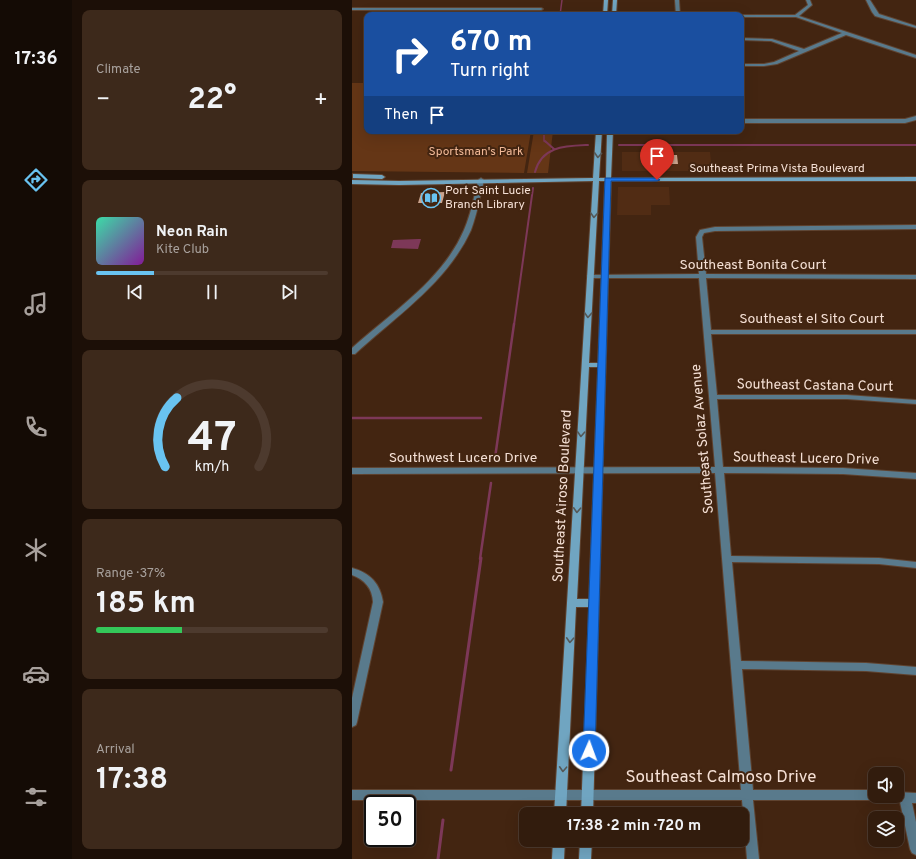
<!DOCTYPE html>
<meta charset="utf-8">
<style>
body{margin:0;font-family:Overpass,sans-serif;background:#3d291b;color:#f1f3f6;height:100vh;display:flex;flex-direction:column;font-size:15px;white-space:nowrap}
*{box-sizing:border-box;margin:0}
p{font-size:13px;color:#a8a19d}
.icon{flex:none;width:22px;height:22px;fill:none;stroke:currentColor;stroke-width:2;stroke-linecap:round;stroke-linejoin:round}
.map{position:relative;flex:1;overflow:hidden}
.sheet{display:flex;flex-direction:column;gap:10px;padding:10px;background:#1c0f07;width:280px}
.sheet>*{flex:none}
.guide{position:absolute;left:12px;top:12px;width:380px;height:122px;border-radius:8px;box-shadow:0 4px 16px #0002,0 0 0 1px #4d3a2e;background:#1a4fa0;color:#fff;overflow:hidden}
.fabs{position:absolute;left:516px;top:767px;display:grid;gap:8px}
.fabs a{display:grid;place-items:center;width:36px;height:36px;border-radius:8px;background:#321c0d;box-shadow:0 4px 16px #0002,0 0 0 1px #4d3a2e;font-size:20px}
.speed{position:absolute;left:12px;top:795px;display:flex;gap:8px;font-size:20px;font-weight:700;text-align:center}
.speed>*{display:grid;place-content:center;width:52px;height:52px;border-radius:50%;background:#321c0d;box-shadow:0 4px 16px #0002,0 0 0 1px #4d3a2e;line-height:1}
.speed .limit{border:2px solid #111;border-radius:6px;background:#fff;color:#111}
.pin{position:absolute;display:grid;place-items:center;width:34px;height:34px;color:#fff;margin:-41px -17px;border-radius:50% 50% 50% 0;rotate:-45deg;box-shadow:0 0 4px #0007}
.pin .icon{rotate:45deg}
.me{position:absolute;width:44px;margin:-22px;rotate:2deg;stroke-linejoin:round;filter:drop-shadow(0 0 3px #0008)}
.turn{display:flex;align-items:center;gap:14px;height:84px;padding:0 20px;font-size:18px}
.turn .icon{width:52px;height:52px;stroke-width:2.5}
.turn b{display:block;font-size:28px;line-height:34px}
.then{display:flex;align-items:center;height:38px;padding:0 20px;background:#0003;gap:8px;font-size:15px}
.big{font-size:30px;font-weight:700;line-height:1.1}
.sheet .tile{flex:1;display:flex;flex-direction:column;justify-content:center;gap:6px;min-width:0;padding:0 14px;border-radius:8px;background:#3d291b}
.sheet .dial{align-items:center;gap:0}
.dial svg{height:104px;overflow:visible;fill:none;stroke:#4d3a2e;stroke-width:7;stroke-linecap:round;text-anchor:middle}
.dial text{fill:#f1f3f6;stroke:none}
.song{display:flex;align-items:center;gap:12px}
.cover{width:48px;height:48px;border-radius:6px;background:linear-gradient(135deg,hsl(160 70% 55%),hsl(290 70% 35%))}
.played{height:4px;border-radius:2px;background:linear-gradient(90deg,#69c3f1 25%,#4d3a2e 25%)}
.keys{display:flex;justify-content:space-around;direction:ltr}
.heat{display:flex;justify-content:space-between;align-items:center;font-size:22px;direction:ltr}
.charge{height:6px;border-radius:3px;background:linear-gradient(90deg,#34c759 37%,#4d3a2e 0)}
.trip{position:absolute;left:167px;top:807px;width:230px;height:40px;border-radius:8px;background:#321c0d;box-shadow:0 4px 16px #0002,0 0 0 1px #4d3a2e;font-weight:700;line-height:40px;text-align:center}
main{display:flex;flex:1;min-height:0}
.dock{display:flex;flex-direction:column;width:72px;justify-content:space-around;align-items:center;background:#140b05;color:#a8a19d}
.dock .icon{width:28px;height:28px}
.dock .on{color:#69c3f1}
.dock b{font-size:18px;color:#f1f3f6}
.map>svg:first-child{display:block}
.built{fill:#512c14}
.green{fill:#653616}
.water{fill:#7d3858}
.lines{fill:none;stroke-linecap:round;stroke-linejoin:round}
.stream-far3{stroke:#7d3858;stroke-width:1.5}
.stream-far2{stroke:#7d3858;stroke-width:2}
.stream-far1{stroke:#7d3858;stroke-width:2.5}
.stream{stroke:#7d3858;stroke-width:3}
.building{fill:#caa38d}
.street-casing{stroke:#5f4330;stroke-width:2}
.secondary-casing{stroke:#5f4330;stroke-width:2}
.street{fill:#597a8c;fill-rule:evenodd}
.secondary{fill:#70a5c1;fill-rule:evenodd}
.oneway{stroke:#555857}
.route{fill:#1a73e8;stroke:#114b97}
.labels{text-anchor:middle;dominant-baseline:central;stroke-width:4;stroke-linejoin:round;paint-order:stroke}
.far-park-label{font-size:12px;fill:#f3ba98;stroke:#432511}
.far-street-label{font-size:12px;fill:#f5e0d5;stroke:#432511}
.far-poi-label{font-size:12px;fill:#f5e0d5;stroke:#432511;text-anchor:start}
.street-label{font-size:14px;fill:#f5e0d5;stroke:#432511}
.near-street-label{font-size:17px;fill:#f5e0d5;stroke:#432511}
</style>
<main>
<nav class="dock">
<b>17:36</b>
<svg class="icon on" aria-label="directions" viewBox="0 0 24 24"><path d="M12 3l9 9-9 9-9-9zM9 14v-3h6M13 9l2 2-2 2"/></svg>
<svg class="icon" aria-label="music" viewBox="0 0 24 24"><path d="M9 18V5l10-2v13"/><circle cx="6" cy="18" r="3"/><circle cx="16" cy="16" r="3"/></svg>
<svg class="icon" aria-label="phone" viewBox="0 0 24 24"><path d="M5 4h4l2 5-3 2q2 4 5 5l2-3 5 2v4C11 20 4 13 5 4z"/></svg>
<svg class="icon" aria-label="climate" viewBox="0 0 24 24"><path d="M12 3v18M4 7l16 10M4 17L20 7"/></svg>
<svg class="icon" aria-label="car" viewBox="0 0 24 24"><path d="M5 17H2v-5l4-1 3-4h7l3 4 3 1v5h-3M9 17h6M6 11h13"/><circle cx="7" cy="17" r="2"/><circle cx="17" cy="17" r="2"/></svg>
<svg class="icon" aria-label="filters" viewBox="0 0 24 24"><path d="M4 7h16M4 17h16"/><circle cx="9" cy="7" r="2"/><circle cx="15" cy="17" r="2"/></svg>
</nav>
<section class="sheet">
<div class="tile"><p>Climate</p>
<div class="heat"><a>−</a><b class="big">22°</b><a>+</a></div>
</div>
<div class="tile">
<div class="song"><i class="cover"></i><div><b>Neon Rain</b><p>Kite Club</p></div></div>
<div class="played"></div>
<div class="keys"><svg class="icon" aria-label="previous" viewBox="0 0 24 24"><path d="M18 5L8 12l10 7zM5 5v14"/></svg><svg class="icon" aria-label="pause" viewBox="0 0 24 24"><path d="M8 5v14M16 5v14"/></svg><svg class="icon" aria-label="next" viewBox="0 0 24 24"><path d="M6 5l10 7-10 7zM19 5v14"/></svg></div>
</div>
<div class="tile dial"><svg viewBox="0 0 100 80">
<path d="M14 69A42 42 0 1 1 86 69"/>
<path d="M14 69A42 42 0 0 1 23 16" stroke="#69c3f1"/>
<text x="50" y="56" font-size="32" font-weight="700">47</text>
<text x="50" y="72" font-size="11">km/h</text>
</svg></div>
<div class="tile"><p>Range · 37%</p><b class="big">185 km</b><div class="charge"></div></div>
<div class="tile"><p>Arrival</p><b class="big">17:38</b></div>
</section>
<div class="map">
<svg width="564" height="859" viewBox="0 0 564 859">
<rect width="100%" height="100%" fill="#432511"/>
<!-- built -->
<path class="built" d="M270,152H358L360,171H270Z
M266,187H317L318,205H299V215H265Z"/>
<!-- green -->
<path class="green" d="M0,83H15V131H179L172,173L0,171Z
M182,131H201L196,173H175Z"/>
<!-- water -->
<path class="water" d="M66,239H69L66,249L39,248L41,240Z"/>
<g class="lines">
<!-- stream-far3 -->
<path class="stream-far3" d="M208,15L210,0
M192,131V141L194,142"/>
<!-- stream-far2 -->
<path class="stream-far2" d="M193,141L202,149
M267,145H564
M183,172C190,146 213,146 236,145
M162,325L181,188"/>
<!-- stream-far1 -->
<path class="stream-far1" d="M0,418H129
M143,458L162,324
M128,559L139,483"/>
<!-- stream -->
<path class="stream" d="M99,770L129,558
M86,859L91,820"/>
</g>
<!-- building -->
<path class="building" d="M291,155H325L326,164H291Z
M93,192L90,203H66L69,193Z"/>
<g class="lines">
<!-- street casing -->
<g class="street-casing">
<path id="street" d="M323,0H327L328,15H324Z
M454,0H458L460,5L447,16L564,55V58L494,35L425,64L412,66H389V64H412L422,62L447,51L419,41L389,40V38L420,39L452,49L490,33L444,17H389V15H388H443L456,5Z
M514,0H518L527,14L564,26V28L523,16L520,12Z
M0,8H189L191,9L189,10H0Z
M564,116V120L553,123H389V119H553Z
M129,178L132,180C128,197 125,214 119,230C95,283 44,316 3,354H0V348C40,312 90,281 112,230C119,214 122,197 126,180Z
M564,225V229L363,231L352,233L350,237L354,274L564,275V279L354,278L359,330H564V334H359L365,395H495L564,400V404L495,399H365L371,467L491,468L564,473V479L491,474L372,473L379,556L527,558L564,562V568L527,564L380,562L389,661L514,663L564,667V675L514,671L390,669L401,790H523V796H528L527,799L523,800H401L407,859H395L390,800H0V790H389L363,473L0,474V468L363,467L347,278H238L235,276L236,275L347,274L344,237L348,230L363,227Z
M0,568C18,573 28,583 31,602L5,722L4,725L0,727V698L21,602C20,588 13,580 0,575Z
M545,792L564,793V803H560L564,822V855L560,853L558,849L548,802L532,800L530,796H545Z"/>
</g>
<!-- secondary casing -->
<g class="secondary-casing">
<path id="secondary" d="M252,0H256L255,15H251Z
M261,0H265L264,15H260Z
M244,131H250L247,178H254L255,131H261L259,178L564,177V181H259L241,814H229L237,607H224L214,814H202L241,181L47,185L0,184V180L47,181L241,178ZM247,181H253L246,363H237ZM237,367H246L237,599H225Z
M1,174L30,175L33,177L30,179L1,178Z
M201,840H213L212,859H200Z
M228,840H240L239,859H227Z"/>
</g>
<!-- street -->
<use href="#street" class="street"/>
<!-- secondary -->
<use href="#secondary" class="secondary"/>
</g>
<!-- one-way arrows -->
<defs><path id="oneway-chevron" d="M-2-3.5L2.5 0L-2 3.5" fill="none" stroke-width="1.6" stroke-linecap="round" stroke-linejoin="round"/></defs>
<g class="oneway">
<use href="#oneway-chevron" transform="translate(246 155) rotate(94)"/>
<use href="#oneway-chevron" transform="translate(242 215) rotate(93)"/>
<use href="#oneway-chevron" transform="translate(236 315) rotate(93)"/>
<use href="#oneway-chevron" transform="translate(229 434) rotate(93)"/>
<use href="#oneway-chevron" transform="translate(225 510) rotate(93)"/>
<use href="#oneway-chevron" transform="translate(218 640) rotate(93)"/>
<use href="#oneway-chevron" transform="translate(211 769) rotate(93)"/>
</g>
<!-- route -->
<path class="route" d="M253,178H305L308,180L305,181H259L243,751L242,755L237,757L233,755L231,751Z"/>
<!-- icons -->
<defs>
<g id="library-ring" transform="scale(1)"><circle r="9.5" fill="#432511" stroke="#69c3f1" stroke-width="1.5"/><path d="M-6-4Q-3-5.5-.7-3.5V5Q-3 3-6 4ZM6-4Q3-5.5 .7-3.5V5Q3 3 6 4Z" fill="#69c3f1"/></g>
</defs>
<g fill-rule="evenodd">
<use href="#library-ring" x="79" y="198"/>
</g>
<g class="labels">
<!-- far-park labels -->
<g class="far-park-label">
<text x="124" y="152">Sportsman's Park</text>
</g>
<!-- far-street labels -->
<g class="far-street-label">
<text x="425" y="169">Southeast Prima Vista Boulevard</text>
</g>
<!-- far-poi labels -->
<g class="far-poi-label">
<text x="93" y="191">Port Saint Lucie<tspan x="93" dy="14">Branch Library</tspan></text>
</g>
<!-- street labels -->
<g class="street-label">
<text x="401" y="265">Southeast Bonita Court</text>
<text x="460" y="319">Southeast el Sito Court</text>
<text transform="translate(463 386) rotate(1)">Southeast Castana Court</text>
<text transform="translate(351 439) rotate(-95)">Southeast Solaz Avenue</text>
<text x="111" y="458">Southwest Lucero Drive</text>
<text transform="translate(454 459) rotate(1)">Southeast Lucero Drive</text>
<text transform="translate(211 496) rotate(-87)">Southeast Airoso Boulevard</text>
</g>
<!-- near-street labels -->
<g class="near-street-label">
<text x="369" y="778">Southeast Calmoso Drive</text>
</g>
</g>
</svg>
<div class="fabs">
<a><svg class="icon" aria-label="sound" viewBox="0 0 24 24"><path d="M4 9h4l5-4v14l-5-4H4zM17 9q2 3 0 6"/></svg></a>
<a><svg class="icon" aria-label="layers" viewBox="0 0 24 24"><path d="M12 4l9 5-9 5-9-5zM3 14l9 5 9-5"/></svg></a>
</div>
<div class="speed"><div class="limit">50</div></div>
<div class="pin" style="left:305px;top:180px;background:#d93025"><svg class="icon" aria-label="arrive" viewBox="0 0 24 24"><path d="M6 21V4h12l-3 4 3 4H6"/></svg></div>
<svg class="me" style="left:237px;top:751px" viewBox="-20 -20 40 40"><circle r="17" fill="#1a73e8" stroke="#fff" stroke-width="3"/><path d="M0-11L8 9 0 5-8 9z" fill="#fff"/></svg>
<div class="trip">17:38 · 2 min · 720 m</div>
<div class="guide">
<div class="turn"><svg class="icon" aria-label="right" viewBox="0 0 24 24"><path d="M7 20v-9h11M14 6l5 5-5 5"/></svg><div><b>670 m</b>Turn right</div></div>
<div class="then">Then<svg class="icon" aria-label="arrive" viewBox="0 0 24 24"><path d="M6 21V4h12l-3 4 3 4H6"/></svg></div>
</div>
</div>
</main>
